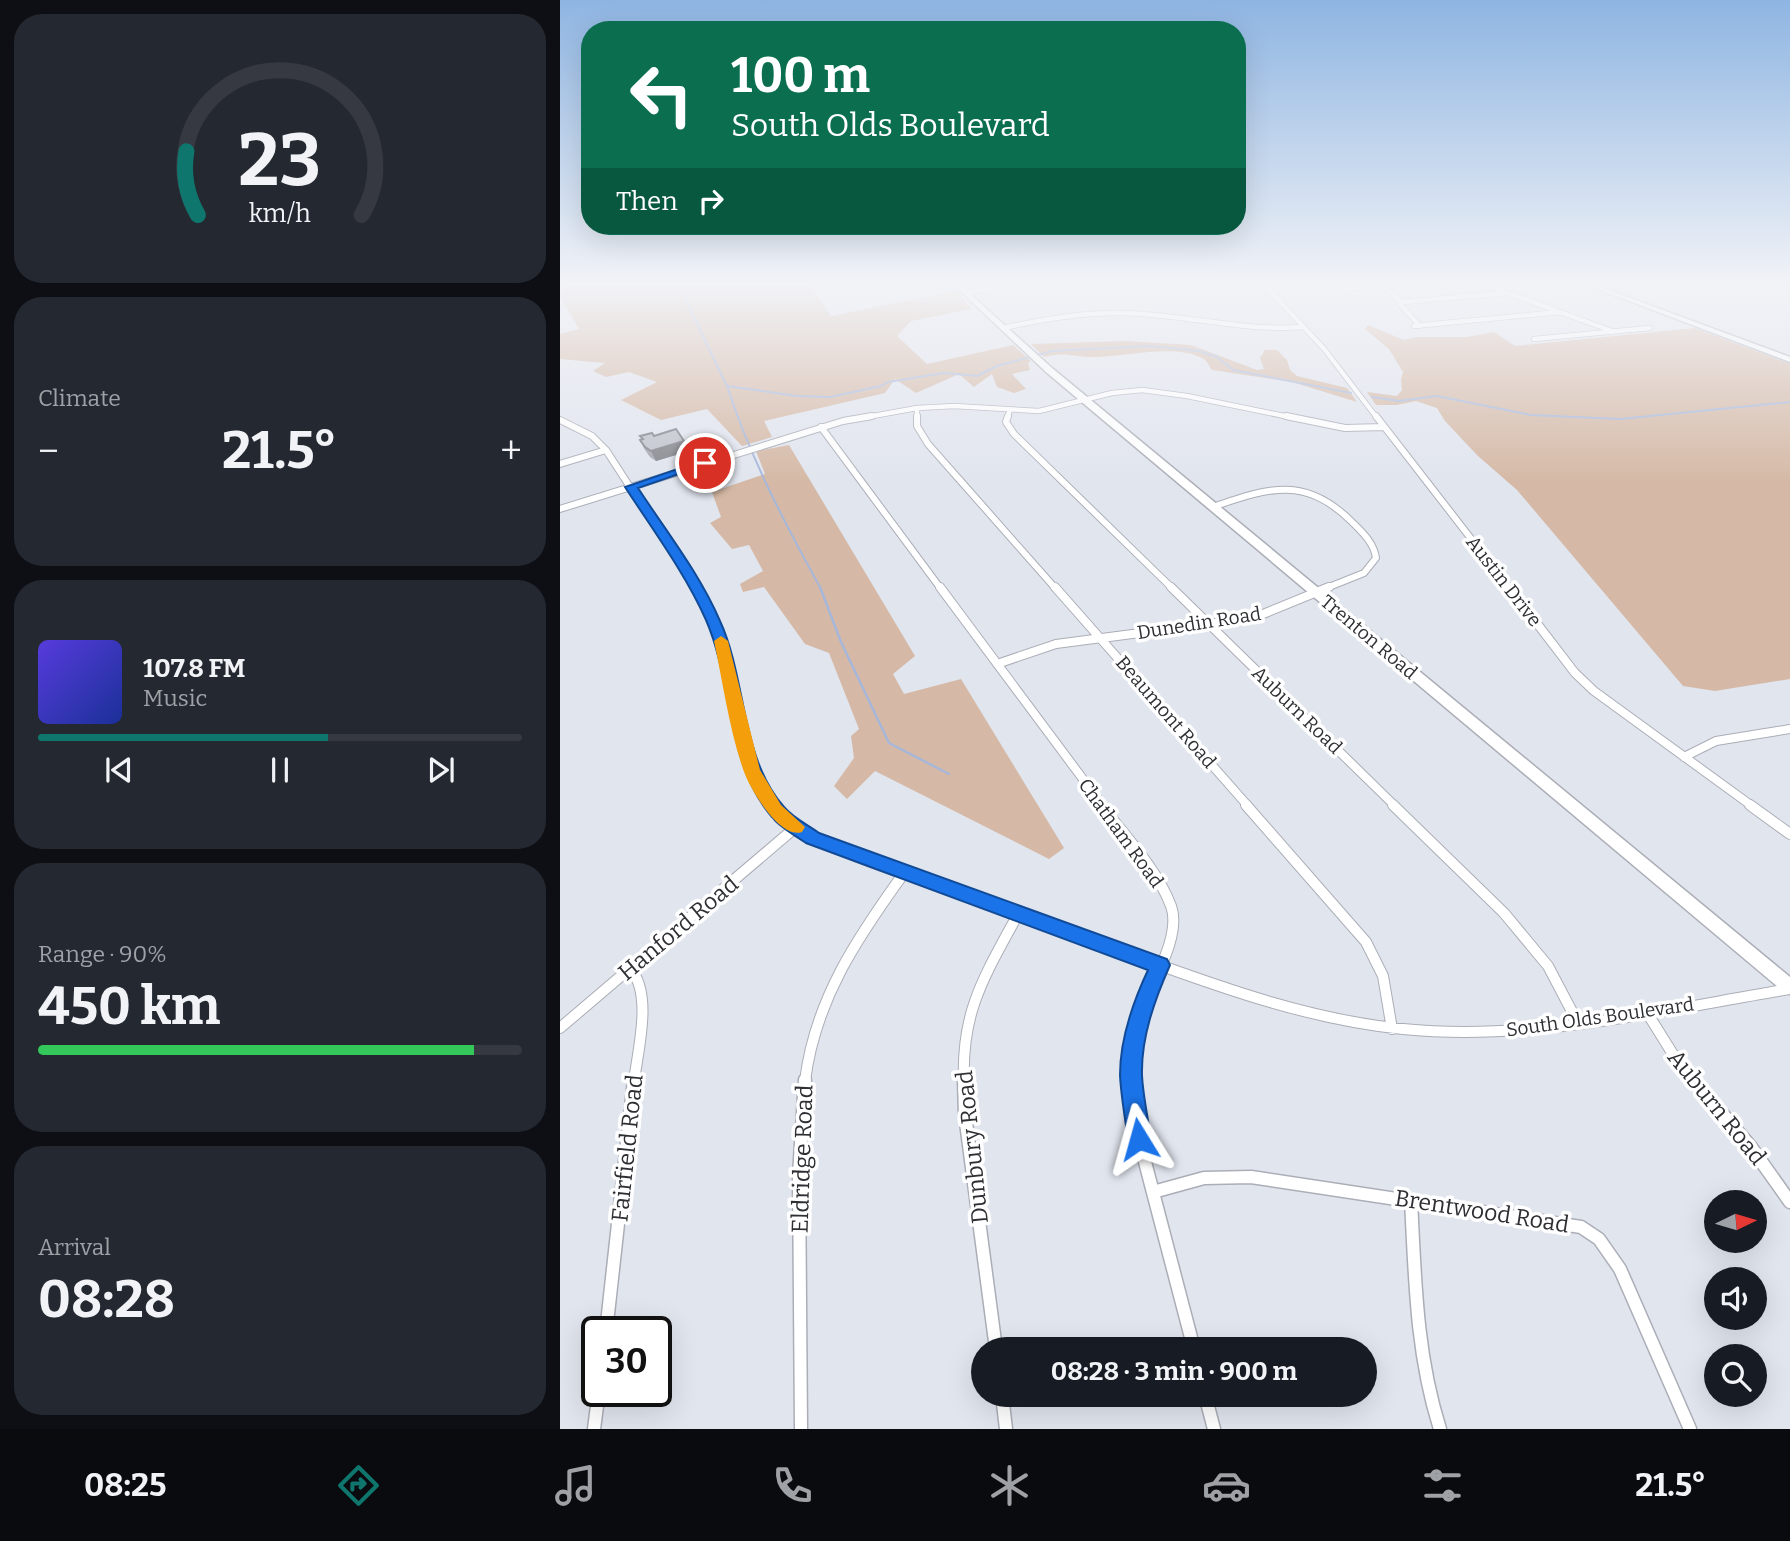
<!DOCTYPE html>
<meta charset="utf-8">
<style>
body{margin:0;font-family:Bitter,serif;background:#242831;color:#f1f3f6;height:100vh;display:flex;flex-direction:column;font-size:26px;white-space:nowrap}
*{box-sizing:border-box;margin:0}
p{font-size:23px;color:#9ea1a6}
.icon{flex:none;width:38px;height:38px;fill:none;stroke:currentColor;stroke-width:2;stroke-linecap:round;stroke-linejoin:round}
.map{position:relative;flex:1;overflow:hidden}
.side{display:flex;flex-direction:column;gap:14px;padding:14px;background:#0d0f14;width:560px}
.side>*{flex:none}
.top-card{position:absolute;left:21px;top:21px;width:665px;height:214px;border-radius:28px;box-shadow:0 7px 28px #0002;background:#0b6e4f;color:#fff;overflow:hidden}
.needle{width:46px;rotate:85deg}
.controls{position:absolute;left:1144px;top:1190px;display:grid;gap:14px}
.controls a{display:grid;place-items:center;width:63px;height:63px;border-radius:50%;background:#171b24;box-shadow:0 7px 28px #0002;font-size:35px}
.speed{position:absolute;left:21px;top:1316px;display:flex;gap:14px;font-size:35px;font-weight:700;text-align:center}
.speed>*{display:grid;place-content:center;width:91px;height:91px;border-radius:50%;background:#171b24;box-shadow:0 7px 28px #0002;line-height:1}
.speed .limit{border:4px solid #111;border-radius:10px;background:#fff;color:#111}
.pin{position:absolute;display:grid;place-items:center;width:60px;height:60px;color:#fff;margin:-30px;border:4px solid #fff;border-radius:50%;box-shadow:0 2px 7px #0007}
.me{position:absolute;width:77px;margin:-38px;rotate:352deg;stroke-linejoin:round;filter:drop-shadow(0 0 5px #0008)}
.turn{display:flex;align-items:center;gap:24px;height:147px;padding:0 35px;font-size:32px}
.turn .icon{width:91px;height:91px;stroke-width:2.5}
.turn b{display:block;font-size:49px;line-height:60px}
.then{display:flex;align-items:center;height:66px;padding:0 35px;background:#0003;gap:14px;font-size:26px}
.big{font-size:52px;font-weight:700;line-height:1.1}
.side .tile{flex:1;display:flex;flex-direction:column;justify-content:center;gap:10px;min-width:0;padding:0 24px;border-radius:28px;background:#242831}
.side .dial{align-items:center;gap:0}
.dial svg{height:182px;overflow:visible;fill:none;stroke:#363941;stroke-width:7;stroke-linecap:round;text-anchor:middle}
.dial text{fill:#f1f3f6;stroke:none}
.song{display:flex;align-items:center;gap:21px}
.cover{width:84px;height:84px;border-radius:10px;background:linear-gradient(135deg,hsl(250 70% 55%),hsl(230 70% 35%))}
.played{height:7px;border-radius:4px;background:linear-gradient(90deg,#0f766e 60%,#363941 60%)}
.keys{display:flex;justify-content:space-around;direction:ltr}
.heat{display:flex;justify-content:space-between;align-items:center;font-size:38px;direction:ltr}
.charge{height:10px;border-radius:5px;background:linear-gradient(90deg,#34c759 90%,#363941 0)}
.trip{position:absolute;left:411px;top:1337px;width:406px;height:70px;border-radius:35px;background:#171b24;box-shadow:0 7px 28px #0002;font-weight:700;line-height:70px;text-align:center}
.menu{display:flex;height:112px;justify-content:space-around;align-items:center;background:#090b0e;color:#9ea1a6}
.menu .icon{width:49px;height:49px}
.menu .on{color:#0f766e}
.menu b{font-size:32px;color:#f1f3f6}
main{display:flex;flex:1;min-height:0}
.map>svg:first-child{display:block}
.green{fill:#d5b9a6}
.lines{fill:none;stroke-linecap:round;stroke-linejoin:round}
.stream-far1{stroke:#a7b7da;stroke-width:2}
.stream{stroke:#a7b7da;stroke-width:2.5}
.minor-far4-casing{stroke:#abaeb7;stroke-width:6}
.minor-far3-casing{stroke:#abaeb7;stroke-width:8}
.minor-far2-casing{stroke:#abaeb7;stroke-width:10}
.minor-far1-casing{stroke:#abaeb7;stroke-width:12}
.minor-casing{stroke:#abaeb7;stroke-width:15}
.secondary-casing{stroke:#abaeb7;stroke-width:3}
.primary-casing{stroke:#abaeb7;stroke-width:3}
.minor-far4{stroke:#fff;stroke-width:4.5}
.minor-far3{stroke:#fff;stroke-width:6}
.minor-far2{stroke:#fff;stroke-width:8}
.minor-far1{stroke:#fff;stroke-width:10}
.minor{stroke:#fff;stroke-width:12}
.secondary{fill:#fff;fill-rule:evenodd}
.primary{fill:#fff;fill-rule:evenodd}
.wall{fill:#a5a9af}
.shaded-wall{fill:#86898f}
.building{fill:#c0c4cc;stroke:#86898f;stroke-width:2}
.route{fill:#1a73e8;stroke:#114b97;stroke-width:2}
.slow{fill:#f59e0b}
.labels{text-anchor:middle;dominant-baseline:central;stroke-width:7;stroke-linejoin:round;paint-order:stroke}
.street-label{font-size:19px;fill:#2e2f33;stroke:#fff}
.near-street-label{font-size:23px;fill:#2e2f33;stroke:#fff}
</style>
<main>
<section class="side">
<div class="tile dial"><svg viewBox="0 0 100 80">
<path d="M14 69A42 42 0 1 1 86 69"/>
<path d="M14 69A42 42 0 0 1 9 41" stroke="#0f766e"/>
<text x="50" y="56" font-size="32" font-weight="700">23</text>
<text x="50" y="72" font-size="11">km/h</text>
</svg></div>
<div class="tile"><p>Climate</p>
<div class="heat"><a>−</a><b class="big">21.5°</b><a>+</a></div>
</div>
<div class="tile">
<div class="song"><i class="cover"></i><div><b>107.8 FM</b><p>Music</p></div></div>
<div class="played"></div>
<div class="keys"><svg class="icon" aria-label="previous" viewBox="0 0 24 24"><path d="M18 5L8 12l10 7zM5 5v14"/></svg><svg class="icon" aria-label="pause" viewBox="0 0 24 24"><path d="M8 5v14M16 5v14"/></svg><svg class="icon" aria-label="next" viewBox="0 0 24 24"><path d="M6 5l10 7-10 7zM19 5v14"/></svg></div>
</div>
<div class="tile"><p>Range · 90%</p><b class="big">450 km</b><div class="charge"></div></div>
<div class="tile"><p>Arrival</p><b class="big">08:28</b></div>
</section>
<div class="map">
<svg width="1230" height="1429" viewBox="0 0 1230 1429">
<rect width="100%" height="100%" fill="#e1e5ee"/>
<!-- green -->
<path class="green" d="M10,282H92L107,286L124,282H247L271,316L396,291L412,309L351,321L337,336L367,364L453,345L471,361L468,363L470,370L452,374L466,389L454,393L437,387L432,374L414,387L399,374L356,393L335,379L325,393L204,421L212,437L182,446L147,409L101,420L61,400L97,382L69,372L46,377L33,371L45,363L0,359V334L19,329L0,296Z
M808,325L844,340L857,337H907L934,332L955,346L1135,328L1230,364V679L1155,691L1123,686L957,490L918,456L885,421L877,408L856,401L837,405H816L807,392L837,396L842,390L841,380L843,372L829,349L805,329Z
M566,341L631,345L697,370L704,369L700,358L705,350H717L727,360L730,370L737,376L787,388L797,402L732,382L652,370C648,365 648,361 642,358C614,344 568,356 538,357C514,358 508,351 484,357L471,344Z
M229,445L355,656L333,674L344,694L401,679L504,848L489,859L315,771L287,799L274,786L294,758L291,736L299,729L269,653L245,644L204,587L183,592L180,584L203,571L189,545L172,549L150,523L161,517L152,492L205,474L196,451Z"/>
<g class="lines">
<!-- stream-far1 -->
<path class="stream-far1" d="M117,282L167,386L237,396L270,397L321,386L328,382L384,373L417,376L437,366L492,351L590,346L639,351L657,357L673,370L791,393
M167,386C190,457 225,524 261,589
M812,397L839,401L877,396L971,415L1060,419L1230,402"/>
<!-- stream -->
<path class="stream" d="M260,587L281,642L329,743L389,774"/>
<!-- minor-far4 casing -->
<g class="minor-far4-casing">
<path id="minor-far4" d="M630,282H697
M702,282L765,350L817,418
M817,282L842,302
M918,282L1052,331
M784,289L848,282
M407,293L464,282
M842,302L947,293
M839,303L860,326
M854,326L1000,312
M443,328C489,318 535,310 583,314C637,318 689,331 744,327
M974,339L1090,328
M357,408V418
M302,418L357,408L394,406L479,411L552,393L582,390L627,396L734,418
M447,418L450,410"/>
</g>
<!-- minor-far3 casing -->
<g class="minor-far3-casing">
<path id="minor-far3" d="M357,416V426L368,444L496,589
M448,416L446,422L454,434L613,589
M726,416L785,428L824,427
M816,416L950,589
M0,420L32,436L46,450L136,589
M261,427L381,589
M0,464L46,450
M653,507C710,487 746,476 792,522C803,533 814,543 816,558L804,573L764,589
M0,509L283,421L312,416"/>
</g>
<!-- minor-far2 casing -->
<g class="minor-far2-casing">
<path id="minor-far2" d="M135,587C149,611 160,636 167,662C182,714 181,761 214,806
M380,587L543,806
M495,587L688,806
M611,587L835,806
M949,587L1015,673L1034,691L1192,806
M437,664L496,644L664,622L703,614L769,587
M1124,757L1156,741L1230,729"/>
</g>
<!-- minor-far1 casing -->
<g class="minor-far1-casing">
<path id="minor-far1" d="M212,805C242,846 354,876 404,894C462,916 521,937 580,958C665,989 752,1020 843,1029C972,1042 1103,1010 1230,989
M541,805C565,836 597,869 611,906C623,938 586,991 578,1023C573,1042 572,1062 573,1081
M686,805L806,942L823,976L832,1029
M833,805L944,913L988,966L1018,1023
M1190,805L1230,834
M70,968C93,994 78,1049 74,1081
M1086,1011L1119,1064L1134,1081
M0,1028L236,827
M245,1081C255,1000 297,938 344,873
M404,1081C401,1010 426,974 458,914"/>
</g>
<!-- minor casing -->
<g class="minor-casing">
<path id="minor" d="M404,1080L405,1115L436,1349
M573,1080L579,1139L634,1349
M1133,1080L1191,1147L1230,1202
M593,1192L644,1178L691,1177L1021,1227L1039,1239L1060,1269L1130,1429
M851,1200C855,1278 856,1354 880,1429
M46,1332L74,1080
M442,1395L446,1429
M645,1395L654,1429
M34,1429L39,1391
M241,1429L239,1175L245,1080"/>
</g>
<!-- secondary casing -->
<g class="secondary-casing">
<path id="secondary" d="M391,282H397L492,368L1230,977V994L1224,992L486,372Z"/>
</g>
<!-- primary casing -->
<g class="primary-casing">
<path id="primary" d="M1019,282H1027L1230,357V362Z"/>
</g>
<!-- minor-far4 -->
<use href="#minor-far4" class="minor-far4"/>
<!-- minor-far3 -->
<use href="#minor-far3" class="minor-far3"/>
<!-- minor-far2 -->
<use href="#minor-far2" class="minor-far2"/>
<!-- minor-far1 -->
<use href="#minor-far1" class="minor-far1"/>
<!-- minor -->
<use href="#minor" class="minor"/>
<!-- secondary -->
<use href="#secondary" class="secondary"/>
<!-- primary -->
<use href="#primary" class="primary"/>
</g>
<!-- wall -->
<path class="wall" d="M80,436H94L129,451L96,461L90,457L85,450L80,440L82,439Z"/>
<!-- shaded-wall -->
<path class="shaded-wall" d="M124,441L129,451L96,461L91,451Z"/>
<!-- building -->
<path class="building" d="M116,429L124,441L91,451L85,447L80,440L83,439L80,436L92,433L94,436Z"/>
<!-- sky -->
<linearGradient id="sky" x2="0" y2="1"><stop stop-color="#8eb5e2"/><stop offset="0.59" stop-color="#f2f3f7"/><stop offset="1" stop-color="#f2f3f7" stop-opacity="0"/></linearGradient>
<rect width="1230" height="482" fill="url(#sky)"/>
<!-- route -->
<path class="route" d="M141,461L151,463L78,488C106,531 140,574 160,621C187,680 180,757 224,807C233,818 248,825 259,833L607,959L610,965C595,999 581,1037 582,1075C583,1096 588,1118 591,1139L587,1148L579,1151L571,1148L568,1139C565,1118 561,1096 560,1075C560,1039 573,1002 588,970L246,843C235,835 220,828 212,817C165,762 174,684 146,620C125,573 93,530 65,487Z"/>
<!-- slow -->
<path class="slow" d="M161,636L168,641L200,770L221,805L245,827L242,832C220,840 189,788 183,769C169,728 163,683 154,641Z"/>
<g class="labels">
<!-- street labels -->
<g class="street-label">
<text transform="translate(944 581) rotate(52)">Austin Drive</text>
<text transform="translate(639 623) rotate(-9)">Dunedin Road</text>
<text transform="translate(809 637) rotate(40)">Trenton Road</text>
<text transform="translate(737 710) rotate(44)">Auburn Road</text>
<text transform="translate(606 712) rotate(49)">Beaumont Road</text>
<text transform="translate(561 833) rotate(54)">Chatham Road</text>
<text transform="translate(1040 1017) rotate(-8)">South Olds Boulevard</text>
</g>
<!-- near-street labels -->
<g class="near-street-label">
<text transform="translate(118 928) rotate(-40)">Hanford Road</text>
<text transform="translate(1157 1107) rotate(51)">Auburn Road</text>
<text transform="translate(412 1147) rotate(-96)">Dunbury Road</text>
<text transform="translate(67 1148) rotate(-84)">Fairfield Road</text>
<text transform="translate(242 1159) rotate(-88)">Eldridge Road</text>
<text transform="translate(922 1211) rotate(9)">Brentwood Road</text>
</g>
</g>
</svg>
<div class="controls">
<a><svg class="needle" viewBox="-14 -14 28 28"><path d="M0-13l5 13h-10z" fill="#e53935"/><path d="M0 13l5-13h-10z" fill="#9ea1a6"/></svg></a>
<a><svg class="icon" aria-label="sound" viewBox="0 0 24 24"><path d="M4 9h4l5-4v14l-5-4H4zM17 9q2 3 0 6"/></svg></a>
<a><svg class="icon" aria-label="search" viewBox="0 0 24 24"><circle cx="10" cy="10" r="6"/><path d="M15 15l6 6"/></svg></a>
</div>
<div class="speed"><div class="limit">30</div></div>
<div class="pin" style="left:145px;top:463px;background:#d93025"><svg class="icon" aria-label="arrive" viewBox="0 0 24 24"><path d="M6 21V4h12l-3 4 3 4H6"/></svg></div>
<svg class="me" style="left:579px;top:1139px" viewBox="-20 -20 40 40"><path d="M0-17L14 15 0 8-14 15z" fill="#1a73e8" stroke="#fff" stroke-width="4"/></svg>
<div class="trip">08:28 · 3 min · 900 m</div>
<div class="top-card">
<div class="turn"><svg class="icon" aria-label="left" viewBox="0 0 24 24"><path d="M17 20v-9H6M10 6l-5 5 5 5"/></svg><div><b>100 m</b>South Olds Boulevard</div></div>
<div class="then">Then<svg class="icon" aria-label="right" viewBox="0 0 24 24"><path d="M7 20v-9h11M14 6l5 5-5 5"/></svg></div>
</div>
</div>
</main>
<nav class="menu">
<b>08:25</b>
<svg class="icon on" aria-label="directions" viewBox="0 0 24 24"><path d="M12 3l9 9-9 9-9-9zM9 14v-3h6M13 9l2 2-2 2"/></svg>
<svg class="icon" aria-label="music" viewBox="0 0 24 24"><path d="M9 18V5l10-2v13"/><circle cx="6" cy="18" r="3"/><circle cx="16" cy="16" r="3"/></svg>
<svg class="icon" aria-label="phone" viewBox="0 0 24 24"><path d="M5 4h4l2 5-3 2q2 4 5 5l2-3 5 2v4C11 20 4 13 5 4z"/></svg>
<svg class="icon" aria-label="climate" viewBox="0 0 24 24"><path d="M12 3v18M4 7l16 10M4 17L20 7"/></svg>
<svg class="icon" aria-label="car" viewBox="0 0 24 24"><path d="M5 17H2v-5l4-1 3-4h7l3 4 3 1v5h-3M9 17h6M6 11h13"/><circle cx="7" cy="17" r="2"/><circle cx="17" cy="17" r="2"/></svg>
<svg class="icon" aria-label="filters" viewBox="0 0 24 24"><path d="M4 7h16M4 17h16"/><circle cx="9" cy="7" r="2"/><circle cx="15" cy="17" r="2"/></svg>
<b>21.5°</b>
</nav>
